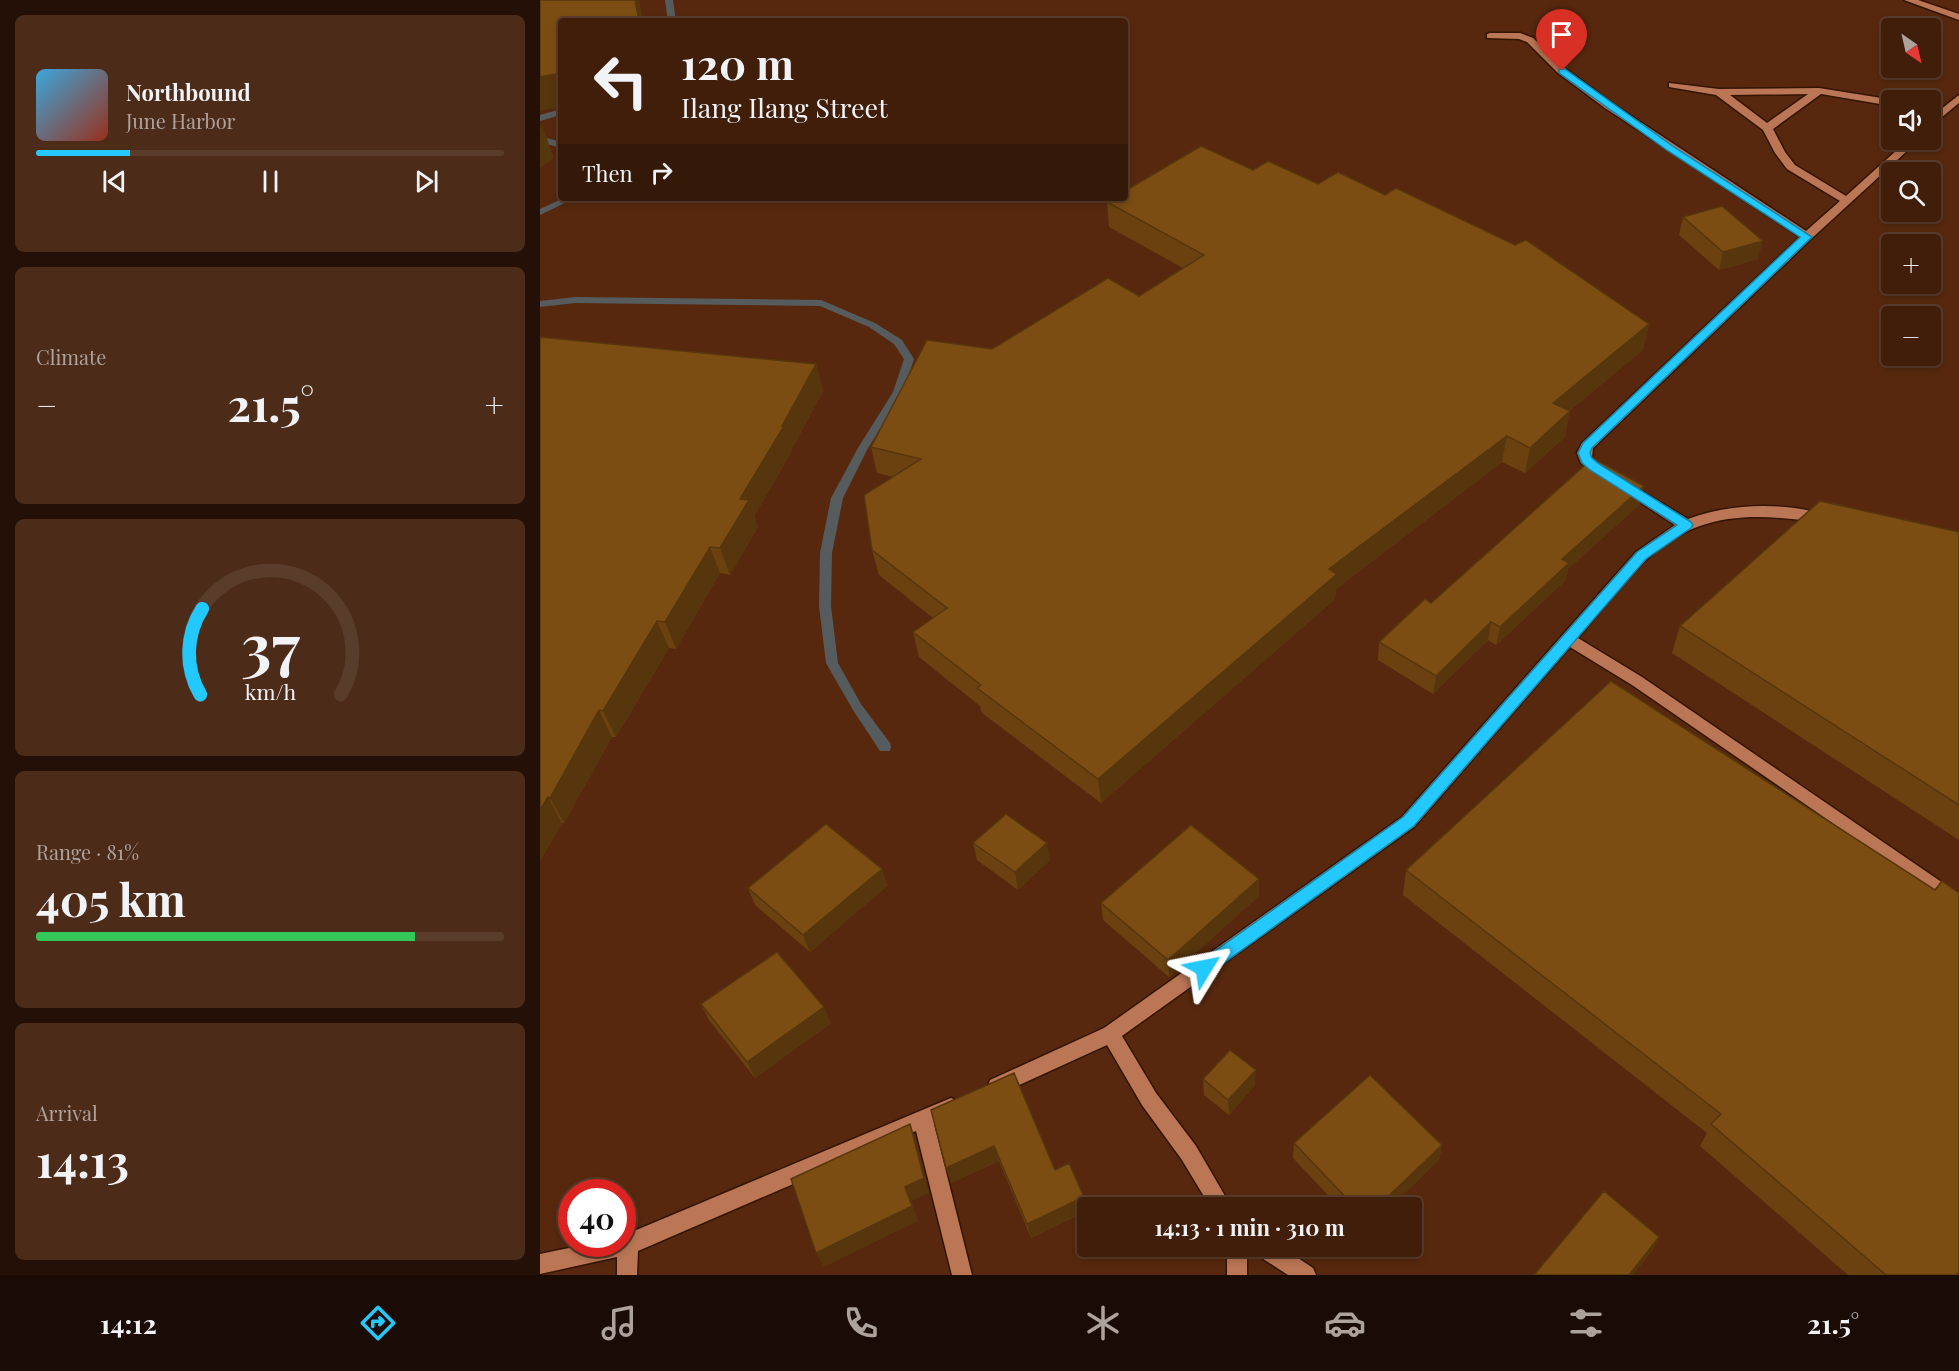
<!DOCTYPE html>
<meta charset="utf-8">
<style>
body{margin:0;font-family:"Playfair Display",serif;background:#4c2b18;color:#f1f3f6;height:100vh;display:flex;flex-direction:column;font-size:22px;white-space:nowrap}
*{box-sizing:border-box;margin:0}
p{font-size:20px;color:#aea29c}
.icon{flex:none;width:33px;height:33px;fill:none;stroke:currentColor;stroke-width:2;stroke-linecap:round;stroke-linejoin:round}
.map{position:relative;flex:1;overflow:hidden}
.panel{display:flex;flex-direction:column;gap:15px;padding:15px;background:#241006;width:540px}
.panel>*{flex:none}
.hud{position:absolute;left:18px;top:18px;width:570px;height:183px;border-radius:6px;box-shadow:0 3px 9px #0003,0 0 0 2px #5a3c2b;background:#411e0a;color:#f1f3f6;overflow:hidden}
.needle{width:39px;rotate:146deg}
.fabs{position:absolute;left:1341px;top:18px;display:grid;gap:12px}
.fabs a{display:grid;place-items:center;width:60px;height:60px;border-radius:6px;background:#411e0a;box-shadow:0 3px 9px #0003,0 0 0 2px #5a3c2b;font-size:30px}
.speed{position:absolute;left:18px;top:1179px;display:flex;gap:12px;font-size:30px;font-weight:700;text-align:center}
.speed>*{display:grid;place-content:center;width:78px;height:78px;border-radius:50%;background:#411e0a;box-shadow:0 3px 9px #0003,0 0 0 2px #5a3c2b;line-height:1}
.speed .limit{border:9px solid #d22;background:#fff;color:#111}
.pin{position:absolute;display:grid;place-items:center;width:51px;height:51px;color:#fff;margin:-62px -26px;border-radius:50% 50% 50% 0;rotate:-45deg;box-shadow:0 0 6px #0007}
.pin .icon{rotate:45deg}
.me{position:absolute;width:66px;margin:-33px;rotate:55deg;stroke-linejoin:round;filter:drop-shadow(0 0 4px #0008)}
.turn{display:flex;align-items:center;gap:21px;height:126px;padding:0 24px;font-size:27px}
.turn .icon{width:78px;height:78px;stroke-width:2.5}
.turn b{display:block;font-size:42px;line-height:51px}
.then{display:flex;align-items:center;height:57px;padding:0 24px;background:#0003;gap:12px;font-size:22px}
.big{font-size:45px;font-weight:700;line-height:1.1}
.panel .tile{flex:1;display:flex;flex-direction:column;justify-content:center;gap:9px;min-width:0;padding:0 21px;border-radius:9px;background:#4c2b18}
.panel .dial{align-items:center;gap:0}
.dial svg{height:156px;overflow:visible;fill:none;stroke:#5a3c2b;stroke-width:7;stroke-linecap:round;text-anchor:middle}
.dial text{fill:#f1f3f6;stroke:none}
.song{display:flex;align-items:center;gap:18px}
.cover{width:72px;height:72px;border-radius:9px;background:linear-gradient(135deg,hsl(200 70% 55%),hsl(10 70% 35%))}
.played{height:6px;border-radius:3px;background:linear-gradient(90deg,#23c9fe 20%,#5a3c2b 20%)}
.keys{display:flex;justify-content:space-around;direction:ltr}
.heat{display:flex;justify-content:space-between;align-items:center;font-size:33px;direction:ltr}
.charge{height:9px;border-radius:4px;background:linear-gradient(90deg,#34c759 81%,#5a3c2b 0)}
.trip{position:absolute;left:537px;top:1197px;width:345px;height:60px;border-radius:6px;background:#411e0a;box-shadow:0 3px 9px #0003,0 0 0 2px #5a3c2b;font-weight:700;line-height:60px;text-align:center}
.tabs{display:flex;height:96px;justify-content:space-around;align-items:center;background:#1a0c04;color:#aea29c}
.tabs .icon{width:42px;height:42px}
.tabs .selected{color:#23c9fe}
.tabs b{font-size:27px;color:#f1f3f6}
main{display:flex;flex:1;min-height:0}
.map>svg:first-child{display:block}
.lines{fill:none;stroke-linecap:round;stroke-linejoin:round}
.stream{fill:#565c5e;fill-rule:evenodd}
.minor-casing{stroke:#341403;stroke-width:3}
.minor{fill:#b75;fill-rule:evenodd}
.wall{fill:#6b420f}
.shaded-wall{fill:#57360d}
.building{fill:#7c4d12;stroke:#57360d;stroke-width:1.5}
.route{fill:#23c9fe;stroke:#1783a5;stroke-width:1.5}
</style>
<main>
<section class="panel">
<div class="tile">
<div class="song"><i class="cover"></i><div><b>Northbound</b><p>June Harbor</p></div></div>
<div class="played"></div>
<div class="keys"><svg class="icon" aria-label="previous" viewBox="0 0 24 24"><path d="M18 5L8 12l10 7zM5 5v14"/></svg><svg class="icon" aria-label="pause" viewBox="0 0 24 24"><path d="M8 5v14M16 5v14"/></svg><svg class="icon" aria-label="next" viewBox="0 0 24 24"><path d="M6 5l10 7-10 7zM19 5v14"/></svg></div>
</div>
<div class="tile"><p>Climate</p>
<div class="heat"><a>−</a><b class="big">21.5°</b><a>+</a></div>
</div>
<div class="tile dial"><svg viewBox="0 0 100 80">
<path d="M14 69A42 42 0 1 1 86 69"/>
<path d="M14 69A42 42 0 0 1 15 25" stroke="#23c9fe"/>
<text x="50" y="56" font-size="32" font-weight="700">37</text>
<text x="50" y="72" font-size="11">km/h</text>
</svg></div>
<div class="tile"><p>Range · 81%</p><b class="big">405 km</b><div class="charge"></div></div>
<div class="tile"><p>Arrival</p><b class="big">14:13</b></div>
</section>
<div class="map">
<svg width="1419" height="1275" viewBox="0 0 1419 1275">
<rect width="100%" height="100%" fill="#57280e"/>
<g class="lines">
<!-- stream -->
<path class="stream" d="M125,0H133L136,21H128Z
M21,109V115L0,121V115Z
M0,136L21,142V148L0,142Z
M24,198H35L0,215V209Z
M35,297L281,300L335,323L362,340L374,359L363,392L328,448L303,498L292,553L291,606L298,663L321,704L350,743L351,747L350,751H340L313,710L286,663L279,606L280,553L291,498L318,448L353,392L364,359L354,344L329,327L280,306L35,303L0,307V301Z"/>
<!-- minor casing -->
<g class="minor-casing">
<path id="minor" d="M1364,0H1378L1419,14V20Z
M950,33H980L993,38L1026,69L1073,104L1266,231L1300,201L1247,169L1235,153L1223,130L1176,95L1129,87V83L1179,89L1279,88L1354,100H1352V106L1281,94L1233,129L1245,152L1255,165L1306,196L1368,140H1379L1271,239L1053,448L1052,458L1072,474L1065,479L1041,463L1037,453L1042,443L1260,237L1065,108L1018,73L987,42L979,39L947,38V34ZM1268,94L1227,123L1190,95Z
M1419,95V103L1390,127V118Z
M1085,481L1148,519C1191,503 1243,502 1288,515L1290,518L1283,523C1216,513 1157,510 1105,561C1081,584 1060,612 1038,638L1102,677L1419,894V910L1092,685L1030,647L874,827L582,1036L616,1093L656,1146L692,1208H671L642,1160L602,1105L567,1045L464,1092L457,1095L450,1092L448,1086L450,1080L564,1028L862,817L1096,552L1135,525L1080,489L1078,486L1080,483Z
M411,1098L418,1101L421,1107L418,1113L394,1124L432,1275H412L376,1131L98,1251L97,1275H77V1257L0,1274V1254L48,1244H82V1236Z
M687,1246H707V1275H687Z
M711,1246H740L773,1268L776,1275H748L714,1253Z"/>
</g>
<!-- minor -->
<use href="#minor" class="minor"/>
</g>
<!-- wall -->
<path class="wall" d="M713,170L778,184L1109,324L1103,350L1029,411L1025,437L985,473L962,462L796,589L795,599L561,803L442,713L440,706L379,657L373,632L393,618L339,575L332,550L353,477L337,473L331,447L452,349L599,296L643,268L569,227L567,202Z
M1143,217L1218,259L1179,270L1139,235Z
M0,337L276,364L283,391L251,451V453L214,516L218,527L190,575L180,573L136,649L129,648L76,737H72L24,823H22L0,861Z
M1104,486L1099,505L1028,569L1025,581L956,645L948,640L893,694L838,660L839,642L891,603Z
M1419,532V840L1132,653L1140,626Z
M433,843L510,860L478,890L437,860Z
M342,869L347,886L270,952L215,905L208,888Z
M866,870L1416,1275H1308L1160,1146L1167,1133L863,895Z
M719,896L629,977L563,920L561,903Z
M161,1004L291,1023L215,1078L169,1020Z
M663,1079L715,1085L689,1115L664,1095Z
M391,1110L515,1170L547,1211L491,1238L459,1161L411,1183L406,1168Z
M754,1143L902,1145L899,1160L849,1208H800L753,1158Z"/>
<!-- shaded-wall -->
<path class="shaded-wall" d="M95,0H99L103,21H99Z
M21,73V107L0,111V77Z
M2,125L14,158L0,168V127Z
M1223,241L1218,259L1179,270L1183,252Z
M1109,324L1103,350L1008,428L1013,403Z
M276,364L283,391L251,451V453L214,516L218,527L190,575L180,548L200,499Z
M1030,411L1025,437L985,473L990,448Z
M967,436L962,462L796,589L795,599L561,803L558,779L789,569Z
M1104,486L1099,505L1028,569L1025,581L956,645L960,627L1022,559Z
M170,547L180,573L136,649L125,622Z
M117,621L129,648L76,737L63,711Z
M951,622L948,640L893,694L896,676Z
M59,710L72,737L24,823L10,798Z
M8,797L22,823L0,861V810Z
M507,843L510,860L478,890L475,872Z
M342,869L347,886L270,952L263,935Z
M719,879V896L629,977L628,960Z
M284,1007L291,1023L215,1078L207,1062Z
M716,1070L715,1085L689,1115L688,1100Z
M370,1124L376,1140L389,1193L371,1201L378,1221L284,1267L276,1253L365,1187Z
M902,1145L899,1160L849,1208H836Z
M454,1146L459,1161L411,1183L406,1168Z
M544,1197L547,1211L491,1238L487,1224Z
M1119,1237L1112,1251L1093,1275H1089Z"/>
<!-- building -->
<path class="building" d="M0,0H95L99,21H21V73L0,77Z
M661,146L713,170L728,161L778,184L798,172L845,195L856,188L975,245L986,240L1109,324L1013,403L1030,411L990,448L967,436L789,569L797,574L558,779L437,688L441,685L373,632L407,608L332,550L324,495L381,459L331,447L387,340L452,349L568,278L599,296L664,255L567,202L574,198H585V191Z
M1182,206L1223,241L1183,252L1143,217Z
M0,337L276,364L242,426H244L200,499L209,500L180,548L170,547L125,622L117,621L63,711L59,710L10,798L8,797L0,810Z
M1053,458L1104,486L1022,559L1029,563L960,627L951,622L896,676L839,642L885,599L891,603Z
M1280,501L1419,532V805L1140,626Z
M1071,681L1395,890L1402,881L1419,893V1272L1416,1275H1346L1171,1124L1181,1114L866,870Z
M466,814L507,843L475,872L433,843Z
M286,824L342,869L263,935L208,888Z
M651,825L719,879L628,960L561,903Z
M237,952L284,1007L207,1062L161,1004Z
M690,1050L716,1070L688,1100L663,1079Z
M474,1073L515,1170L529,1163L544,1197L487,1224L454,1146L406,1168L391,1110Z
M830,1075L902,1145L836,1208H816L754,1143Z
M370,1124L384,1178L365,1187L372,1206L276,1253L251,1179Z
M1064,1191L1119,1237L1089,1275H994Z"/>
<!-- route -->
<path class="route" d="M1019,69H1025L1134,147L1272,237L1052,448L1050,453L1052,458L1059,464L1151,522L1153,525L1151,528L1106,559L874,826L670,973L664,975L658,973L656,968L658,963L863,817L1097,552L1137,525L1050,470L1042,463L1038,453L1043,443L1260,237L1128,151L1019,73Z"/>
</svg>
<div class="fabs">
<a><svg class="needle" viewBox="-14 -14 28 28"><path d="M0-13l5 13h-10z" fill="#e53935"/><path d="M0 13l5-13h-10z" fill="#aea29c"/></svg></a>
<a><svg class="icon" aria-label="sound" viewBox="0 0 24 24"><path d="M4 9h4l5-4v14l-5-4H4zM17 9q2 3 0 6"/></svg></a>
<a><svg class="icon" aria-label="search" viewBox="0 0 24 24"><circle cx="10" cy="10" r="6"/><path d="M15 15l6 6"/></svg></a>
<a>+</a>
<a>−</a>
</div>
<div class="speed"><div class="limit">40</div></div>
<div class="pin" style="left:1022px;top:71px;background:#d93025"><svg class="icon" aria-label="arrive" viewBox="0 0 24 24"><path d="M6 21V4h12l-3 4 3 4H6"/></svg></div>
<svg class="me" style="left:664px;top:968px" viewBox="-20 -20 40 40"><path d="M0-17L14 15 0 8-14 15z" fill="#23c9fe" stroke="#fff" stroke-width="4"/></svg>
<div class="trip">14:13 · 1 min · 310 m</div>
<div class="hud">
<div class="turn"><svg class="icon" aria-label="left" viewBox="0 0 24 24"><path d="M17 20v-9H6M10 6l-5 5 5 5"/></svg><div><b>120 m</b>Ilang Ilang Street</div></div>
<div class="then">Then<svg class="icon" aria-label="right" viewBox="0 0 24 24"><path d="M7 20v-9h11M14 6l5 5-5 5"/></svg></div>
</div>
</div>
</main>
<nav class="tabs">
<b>14:12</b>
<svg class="icon selected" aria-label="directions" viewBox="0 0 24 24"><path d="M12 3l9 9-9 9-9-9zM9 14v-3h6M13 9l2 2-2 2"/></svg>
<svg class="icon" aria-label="music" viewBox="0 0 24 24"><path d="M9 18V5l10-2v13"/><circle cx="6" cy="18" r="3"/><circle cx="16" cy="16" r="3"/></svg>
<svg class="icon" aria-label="phone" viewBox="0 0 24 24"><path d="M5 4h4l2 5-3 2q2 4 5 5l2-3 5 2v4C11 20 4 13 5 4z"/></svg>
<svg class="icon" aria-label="climate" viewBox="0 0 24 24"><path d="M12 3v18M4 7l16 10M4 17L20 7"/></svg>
<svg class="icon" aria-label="car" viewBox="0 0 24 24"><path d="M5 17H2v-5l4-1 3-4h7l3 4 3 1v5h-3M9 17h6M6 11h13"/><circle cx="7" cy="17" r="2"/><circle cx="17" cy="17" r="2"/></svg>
<svg class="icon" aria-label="filters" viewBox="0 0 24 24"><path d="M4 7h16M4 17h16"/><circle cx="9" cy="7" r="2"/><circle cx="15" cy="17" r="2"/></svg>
<b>21.5°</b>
</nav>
